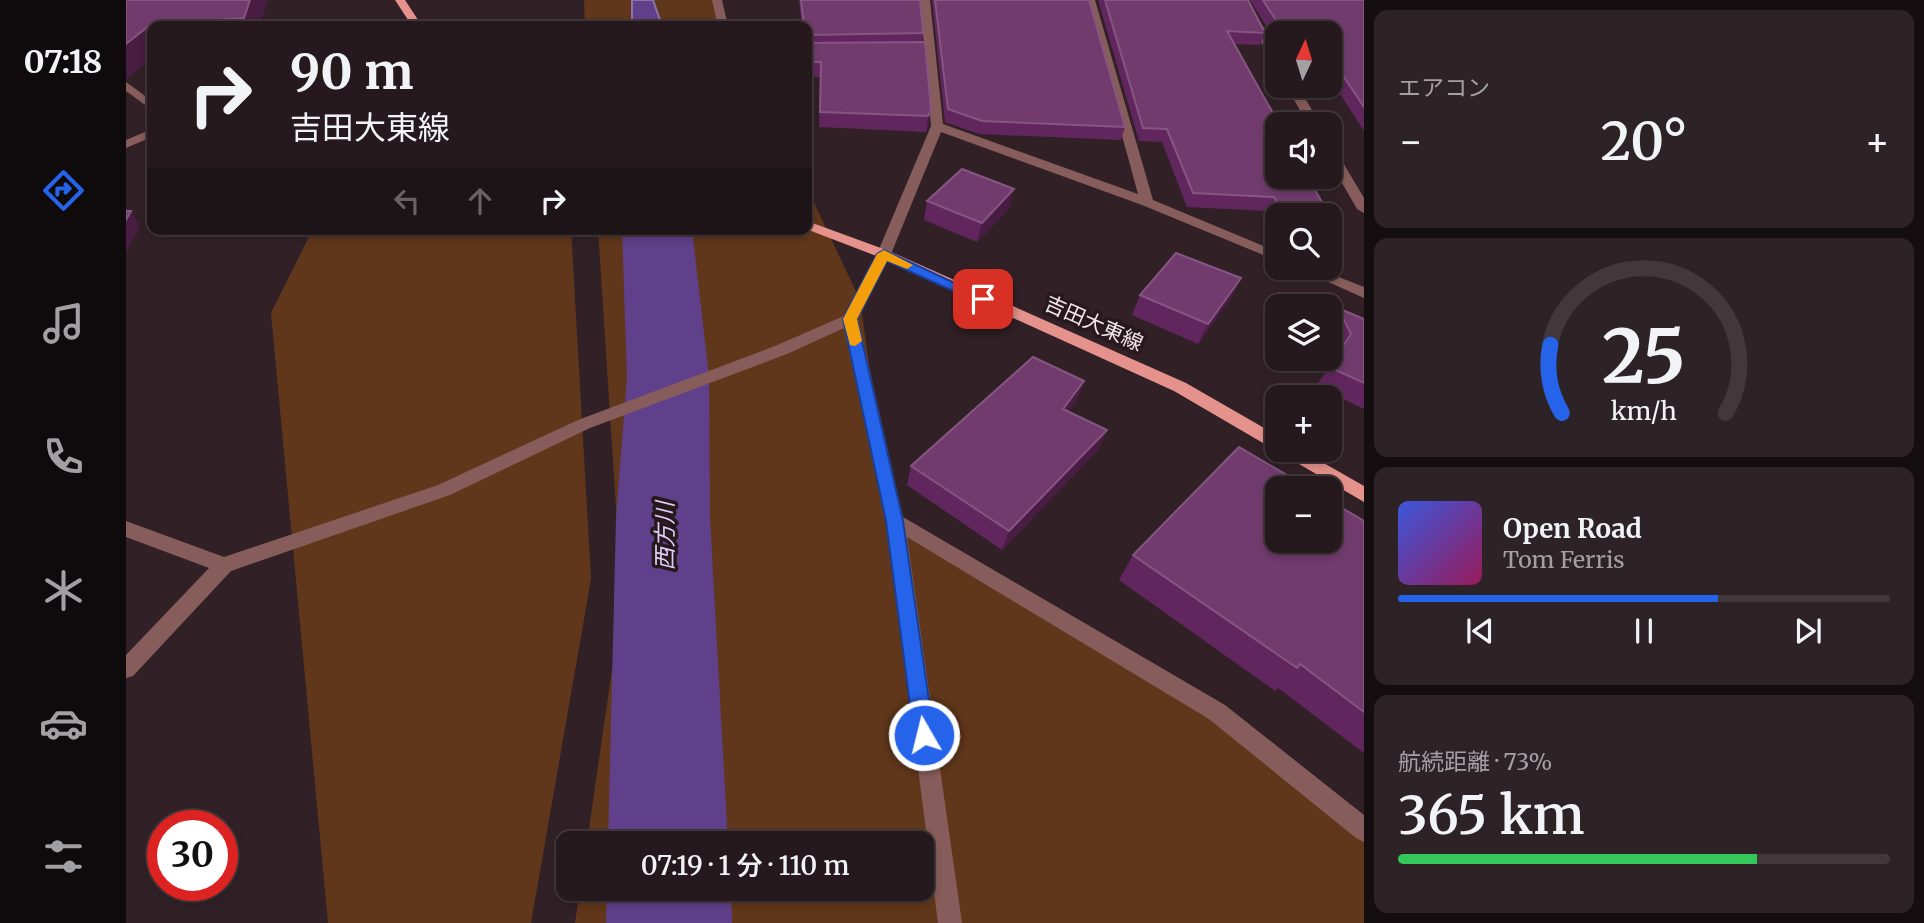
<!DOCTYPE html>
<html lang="ja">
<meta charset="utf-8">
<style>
body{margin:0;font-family:Merriweather,"Noto Sans JP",serif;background:#2d2226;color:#f1f3f6;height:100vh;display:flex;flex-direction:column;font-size:26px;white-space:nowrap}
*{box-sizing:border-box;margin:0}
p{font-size:23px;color:#a3a0a4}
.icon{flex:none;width:38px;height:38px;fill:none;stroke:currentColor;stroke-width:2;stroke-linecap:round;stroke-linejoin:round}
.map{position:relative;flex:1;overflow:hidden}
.details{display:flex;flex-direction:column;gap:10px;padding:10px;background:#140e10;width:560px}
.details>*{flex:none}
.guide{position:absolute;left:21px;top:21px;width:665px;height:214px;border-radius:14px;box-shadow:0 4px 10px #0003,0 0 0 2px #42383b;background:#25191d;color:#f1f3f6;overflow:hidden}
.needle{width:46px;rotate:4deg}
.controls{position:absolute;left:1139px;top:21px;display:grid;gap:14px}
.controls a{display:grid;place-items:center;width:77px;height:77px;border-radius:14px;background:#25191d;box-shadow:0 4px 10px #0003,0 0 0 2px #42383b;font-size:35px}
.speed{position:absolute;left:21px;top:810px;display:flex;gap:14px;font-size:35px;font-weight:700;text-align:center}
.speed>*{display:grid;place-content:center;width:91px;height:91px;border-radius:50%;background:#25191d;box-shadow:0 4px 10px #0003,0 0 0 2px #42383b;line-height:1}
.speed .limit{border:10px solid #d22;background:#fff;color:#111}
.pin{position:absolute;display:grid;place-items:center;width:60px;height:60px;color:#fff;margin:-30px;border-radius:14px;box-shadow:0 4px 10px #0006}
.me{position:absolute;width:77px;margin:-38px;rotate:352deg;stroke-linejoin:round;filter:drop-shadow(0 0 5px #0008)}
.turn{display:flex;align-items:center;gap:24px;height:147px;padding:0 28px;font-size:32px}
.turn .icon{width:91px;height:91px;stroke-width:2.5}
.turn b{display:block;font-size:49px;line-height:60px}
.lanes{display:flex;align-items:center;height:66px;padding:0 28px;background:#0003;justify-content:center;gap:35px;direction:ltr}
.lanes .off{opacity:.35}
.big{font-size:52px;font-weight:600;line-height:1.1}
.details .widget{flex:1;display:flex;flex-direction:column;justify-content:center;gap:10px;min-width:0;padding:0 24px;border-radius:14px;background:#2d2226}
.details .dial{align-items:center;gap:0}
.dial svg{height:182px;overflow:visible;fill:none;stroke:#42383b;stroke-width:7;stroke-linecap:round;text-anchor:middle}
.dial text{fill:#f1f3f6;stroke:none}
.song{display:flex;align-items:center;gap:21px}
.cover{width:84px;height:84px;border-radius:10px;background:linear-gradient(135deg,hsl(230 70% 55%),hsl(330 70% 35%))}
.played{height:7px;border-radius:4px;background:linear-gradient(90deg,#2563eb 65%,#42383b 65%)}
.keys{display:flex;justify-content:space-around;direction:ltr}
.heat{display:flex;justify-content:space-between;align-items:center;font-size:38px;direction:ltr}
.charge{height:10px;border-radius:5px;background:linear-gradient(90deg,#34c759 73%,#42383b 0)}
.trip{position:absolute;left:430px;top:831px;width:378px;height:70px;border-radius:14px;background:#25191d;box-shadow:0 4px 10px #0003,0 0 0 2px #42383b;font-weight:600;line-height:70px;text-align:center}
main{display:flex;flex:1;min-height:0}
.dock{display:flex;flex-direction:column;width:126px;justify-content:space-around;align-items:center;background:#0f0a0c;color:#a3a0a4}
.dock .icon{width:49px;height:49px}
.dock .current{color:#2563eb}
.dock b{font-size:32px;color:#f1f3f6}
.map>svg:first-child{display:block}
.green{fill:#61371b}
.water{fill:#60408b;stroke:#8c72a7;stroke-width:2}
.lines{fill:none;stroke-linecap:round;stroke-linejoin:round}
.river{fill:#60408b;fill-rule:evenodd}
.service{fill:#865d5a;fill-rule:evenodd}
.minor{fill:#865d5a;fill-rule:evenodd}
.primary{fill:#e6928c;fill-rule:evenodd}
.wall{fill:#62265f}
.shaded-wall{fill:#481c43}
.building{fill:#713b6e;stroke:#855681;stroke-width:2}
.route{fill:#2563eb;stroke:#184099;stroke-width:2}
.slow{fill:#f59e0b}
.labels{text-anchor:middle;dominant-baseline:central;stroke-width:7;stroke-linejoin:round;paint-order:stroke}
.street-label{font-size:21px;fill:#f1e6e9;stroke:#27181d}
.water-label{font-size:23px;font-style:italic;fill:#ddcef9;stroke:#27181d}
</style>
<main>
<nav class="dock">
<b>07:18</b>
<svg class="icon current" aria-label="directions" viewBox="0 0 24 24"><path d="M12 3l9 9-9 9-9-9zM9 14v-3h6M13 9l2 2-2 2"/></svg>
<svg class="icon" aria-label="music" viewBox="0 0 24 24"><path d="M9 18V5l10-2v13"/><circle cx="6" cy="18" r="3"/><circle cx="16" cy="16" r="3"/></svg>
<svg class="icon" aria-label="phone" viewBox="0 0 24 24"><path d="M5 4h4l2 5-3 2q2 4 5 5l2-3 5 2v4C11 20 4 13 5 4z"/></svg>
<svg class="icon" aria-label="climate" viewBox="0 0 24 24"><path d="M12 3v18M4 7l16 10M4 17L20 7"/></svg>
<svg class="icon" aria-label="car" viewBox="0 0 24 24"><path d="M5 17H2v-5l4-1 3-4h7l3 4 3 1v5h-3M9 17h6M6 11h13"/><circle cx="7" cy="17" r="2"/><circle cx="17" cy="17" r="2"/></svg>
<svg class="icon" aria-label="filters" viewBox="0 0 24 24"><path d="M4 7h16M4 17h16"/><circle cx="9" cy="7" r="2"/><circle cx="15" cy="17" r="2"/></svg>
</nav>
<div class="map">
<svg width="1238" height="923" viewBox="0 0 1238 923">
<rect width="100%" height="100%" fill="#312127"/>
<!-- green -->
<path class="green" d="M458,0H592L604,26H459Z
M681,188L734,300L822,923H449L454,889H796V844L461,843L496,600L472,229H681Z
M187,229H445L465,579L405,923H202L145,313Z
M769,521L1091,712L1238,830V923H824Z"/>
<!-- water -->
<path class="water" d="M506,0H527L536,26H506Z"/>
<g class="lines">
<!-- river -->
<path class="river" d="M496,229H566L583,377L584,518L602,844H482L490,518L501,377Z
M481,889H605L606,923H480Z"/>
<!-- service -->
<path class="service" d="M0,82L26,101V110L0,91Z"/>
<!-- minor -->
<path class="minor" d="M586,0H596L602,26H592Z
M794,0H804L817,124L1012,194L959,0H969L1027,200L1152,252V261L1016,205L815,132L765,254L732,319L777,517L1099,705L1238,815V842L1230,838L1083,719L781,537L836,923H812L760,521L718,328L661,354L464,428L324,495L105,571L7,676L0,678V655L83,568L0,537V521L98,557L312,485L452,420L649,346L718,316L751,254L805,126Z
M1111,0H1121L1152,51V64L1146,61Z
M1160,86H1172L1194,124H1182Z
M26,129V137L0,148V140Z
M1204,147L1210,151L1238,198V213L1231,209L1204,162Z
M1171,268H1190L1238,287V298Z"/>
<!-- primary -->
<path class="primary" d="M269,0H279L296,26H286Z
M681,221L763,251L1060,383L1152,436V450H1175L1238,486V502L1048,391L753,257L680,229Z"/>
</g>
<!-- wall -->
<path class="wall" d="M0,0H142L133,26H26V57L0,79Z
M673,0H794L797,33L796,42L805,110L802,126L800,132L693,127L694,77H681V26H676Z
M806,0H963L999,127L995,140L853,134L819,122Z
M972,0H1122L1139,33L1134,45L1109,44L1203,215H1152V232L1141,211L1061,207L1036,142L1013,141Z
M1124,0H1238V131L1204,78V33H1152V45Z
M801,201L883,209L851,242L798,220Z
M1204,217L1211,230L1204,242Z
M1014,295L1105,298L1072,344L1006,315Z
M1212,308L1238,319V409L1190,386L1212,354L1204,338V320Z
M958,381L950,401L942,411L981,430L972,450L876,550L781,485L785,466Z
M1238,521V753L1152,688L1149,691L993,580L1007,555Z"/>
<!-- shaded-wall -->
<path class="shaded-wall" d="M124,0H142L133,26H121L118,18Z
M24,25L26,30V57L0,79V44Z
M805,110L802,126L800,132L802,116Z
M888,189L883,209L851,242L856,223Z
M5,211L14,226L0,253V220Z
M1115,278L1105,298L1072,344L1082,324Z
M958,381L950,401L929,428L937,409Z
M981,430L972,450L876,550L883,531Z"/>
<!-- building -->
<path class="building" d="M0,0H124L118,18L24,25L0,44Z
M675,0H794L797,33L682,35L681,36V26H678Z
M809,0H963L999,127L856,121L822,109Z
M979,0H1122L1139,33L1101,31L1153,124H1152V177H1182L1203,215H1157L1148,197L1067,193L1041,129L1017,128Z
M1137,0H1238V107L1204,56V33H1158Z
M799,42L805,110L802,116L694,112L695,62H682L681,43Z
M836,169L888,189L856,223L801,201Z
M0,211H5L0,220Z
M1204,217L1211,230H1204Z
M1050,253L1115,278L1082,324L1014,295Z
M1212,308L1238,319V383L1203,367L1225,334Z
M907,357L958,381L937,409L981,430L883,531L785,466Z
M1113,447L1183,488H1152V541H1204V501L1238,521V712L1174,664L1171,668L1007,555Z"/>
<!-- route -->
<path class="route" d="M758,250L863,299L861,302H852L761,261L731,319L777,521L808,735L805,742L798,745L791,742L788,735L760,521L717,319L751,254Z"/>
<!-- slow -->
<path class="slow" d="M758,250L787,265L781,269L761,261L731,319L736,341L729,346L724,345L717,319L751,254Z"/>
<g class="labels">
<!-- street labels -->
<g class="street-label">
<text transform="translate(968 323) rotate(24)">吉田大東線</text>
</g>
<!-- water labels -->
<g class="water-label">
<text transform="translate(538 536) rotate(-90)">西方川</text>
</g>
</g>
</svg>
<div class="controls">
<a><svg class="needle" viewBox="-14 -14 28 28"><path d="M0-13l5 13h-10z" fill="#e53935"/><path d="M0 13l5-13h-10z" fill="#a3a0a4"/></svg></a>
<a><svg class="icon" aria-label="sound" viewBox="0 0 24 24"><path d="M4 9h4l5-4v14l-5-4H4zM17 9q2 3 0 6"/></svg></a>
<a><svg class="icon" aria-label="search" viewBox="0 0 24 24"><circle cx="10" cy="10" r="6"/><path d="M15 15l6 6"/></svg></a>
<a><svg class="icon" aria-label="layers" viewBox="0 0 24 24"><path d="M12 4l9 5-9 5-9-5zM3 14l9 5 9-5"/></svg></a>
<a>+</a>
<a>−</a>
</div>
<div class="speed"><div class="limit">30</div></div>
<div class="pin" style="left:857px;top:299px;background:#d93025"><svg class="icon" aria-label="arrive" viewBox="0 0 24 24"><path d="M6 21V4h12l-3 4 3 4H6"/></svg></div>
<svg class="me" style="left:798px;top:735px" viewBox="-20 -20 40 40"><circle r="17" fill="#2563eb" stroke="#fff" stroke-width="3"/><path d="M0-11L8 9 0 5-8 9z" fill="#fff"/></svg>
<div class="trip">07:19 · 1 分 · 110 m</div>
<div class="guide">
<div class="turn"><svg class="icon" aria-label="right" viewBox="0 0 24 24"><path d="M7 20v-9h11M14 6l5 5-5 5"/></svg><div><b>90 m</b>吉田大東線</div></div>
<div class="lanes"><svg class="icon off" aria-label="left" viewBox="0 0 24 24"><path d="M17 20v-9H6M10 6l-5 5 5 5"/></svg><svg class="icon off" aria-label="ahead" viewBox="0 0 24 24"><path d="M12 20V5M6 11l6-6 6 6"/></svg><svg class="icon" aria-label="right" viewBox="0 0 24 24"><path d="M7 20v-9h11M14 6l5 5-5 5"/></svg></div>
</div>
</div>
<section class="details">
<div class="widget"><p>エアコン</p>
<div class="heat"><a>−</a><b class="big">20°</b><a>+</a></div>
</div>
<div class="widget dial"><svg viewBox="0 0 100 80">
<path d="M14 69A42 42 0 1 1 86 69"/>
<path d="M14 69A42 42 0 0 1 9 39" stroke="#2563eb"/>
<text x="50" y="56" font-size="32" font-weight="700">25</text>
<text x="50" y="72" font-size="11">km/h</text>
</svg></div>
<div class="widget">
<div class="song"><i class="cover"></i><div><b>Open Road</b><p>Tom Ferris</p></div></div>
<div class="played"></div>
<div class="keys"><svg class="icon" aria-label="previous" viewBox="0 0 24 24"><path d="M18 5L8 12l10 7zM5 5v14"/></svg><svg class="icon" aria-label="pause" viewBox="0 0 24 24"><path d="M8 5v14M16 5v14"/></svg><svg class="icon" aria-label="next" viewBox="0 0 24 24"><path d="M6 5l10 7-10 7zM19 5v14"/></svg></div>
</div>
<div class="widget"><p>航続距離 · 73%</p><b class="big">365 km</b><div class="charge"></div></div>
</section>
</main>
